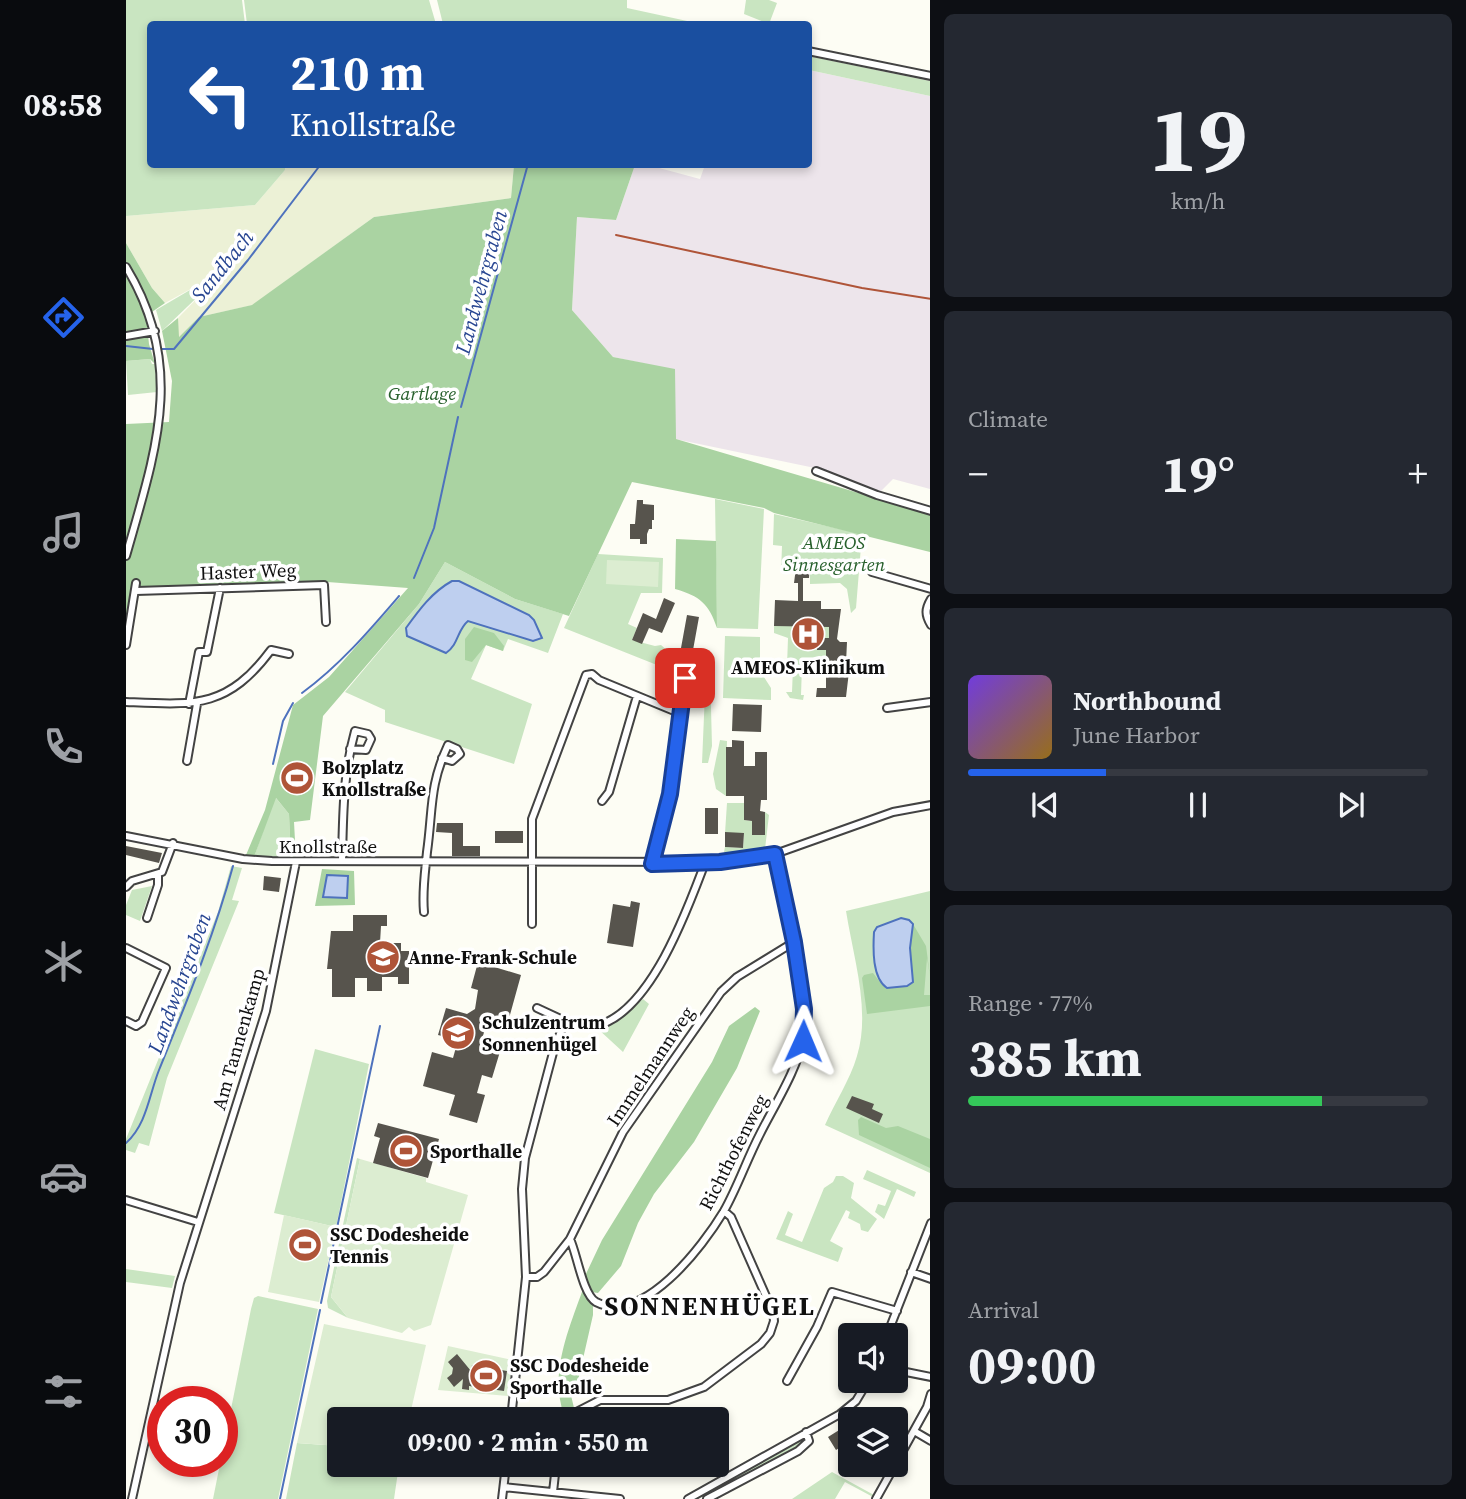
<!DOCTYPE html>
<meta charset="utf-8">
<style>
body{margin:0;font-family:"Source Serif 4",serif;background:#242831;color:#f1f3f6;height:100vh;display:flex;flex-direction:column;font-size:26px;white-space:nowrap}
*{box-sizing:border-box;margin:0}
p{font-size:23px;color:#9ea1a6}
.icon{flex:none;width:38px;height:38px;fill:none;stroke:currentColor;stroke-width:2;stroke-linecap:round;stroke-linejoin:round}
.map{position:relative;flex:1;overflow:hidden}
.details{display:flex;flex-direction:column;gap:14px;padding:14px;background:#0d0f14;width:536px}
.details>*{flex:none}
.top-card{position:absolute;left:21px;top:21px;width:665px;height:147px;border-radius:7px;box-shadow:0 4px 10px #0003;background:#1a4fa0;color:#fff;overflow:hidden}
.controls{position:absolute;left:712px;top:1323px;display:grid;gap:14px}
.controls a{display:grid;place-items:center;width:70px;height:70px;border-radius:7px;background:#171b24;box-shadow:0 4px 10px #0003;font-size:35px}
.speed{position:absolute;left:21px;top:1386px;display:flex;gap:14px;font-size:35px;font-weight:700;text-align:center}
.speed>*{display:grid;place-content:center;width:91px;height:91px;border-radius:50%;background:#171b24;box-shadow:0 4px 10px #0003;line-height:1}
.speed .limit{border:10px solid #d22;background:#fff;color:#111}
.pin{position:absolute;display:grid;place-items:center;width:60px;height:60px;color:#fff;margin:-30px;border-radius:14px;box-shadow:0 4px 10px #0006}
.me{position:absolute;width:77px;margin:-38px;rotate:1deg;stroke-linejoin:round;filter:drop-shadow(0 0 5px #0008)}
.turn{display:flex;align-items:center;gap:24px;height:147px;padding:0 28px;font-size:32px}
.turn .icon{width:91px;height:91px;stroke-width:2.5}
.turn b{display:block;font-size:49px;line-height:60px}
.big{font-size:52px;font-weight:700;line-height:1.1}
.details .widget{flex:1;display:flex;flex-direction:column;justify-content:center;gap:10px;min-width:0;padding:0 24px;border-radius:10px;background:#242831}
.details .dial{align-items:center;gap:0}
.dial b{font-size:91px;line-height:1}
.song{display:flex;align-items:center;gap:21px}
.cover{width:84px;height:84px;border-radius:10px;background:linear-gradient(135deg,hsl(260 70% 55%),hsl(40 70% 35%))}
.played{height:7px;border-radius:4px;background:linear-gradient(90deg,#2563eb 30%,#363941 30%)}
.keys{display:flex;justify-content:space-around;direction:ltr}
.heat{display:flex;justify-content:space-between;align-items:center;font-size:38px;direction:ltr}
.charge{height:10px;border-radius:5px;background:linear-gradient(90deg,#34c759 77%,#363941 0)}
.trip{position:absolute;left:201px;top:1407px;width:402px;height:70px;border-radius:7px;background:#171b24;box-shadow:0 4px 10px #0003;font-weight:700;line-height:70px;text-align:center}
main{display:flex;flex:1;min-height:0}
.tab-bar{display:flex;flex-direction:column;width:126px;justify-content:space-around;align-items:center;background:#090b0e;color:#9ea1a6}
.tab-bar .icon{width:49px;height:49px}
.tab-bar .current{color:#2563eb}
.tab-bar b{font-size:32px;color:#f1f3f6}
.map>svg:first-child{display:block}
.industrial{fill:#ede5eb}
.farmland{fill:#ecf1d6}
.green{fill:#c9e5c1}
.forest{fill:#aad3a2}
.pitch{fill:#dcedd1}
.water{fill:#becfef;stroke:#4e72bd;stroke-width:2}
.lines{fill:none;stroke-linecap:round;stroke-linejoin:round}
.stream{stroke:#4e72bd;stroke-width:2}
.building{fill:#57544d}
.minor-casing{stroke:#434343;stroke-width:10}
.minor{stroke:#fff;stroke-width:6}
.rail{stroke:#af5438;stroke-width:2}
.route-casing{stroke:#184099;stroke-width:18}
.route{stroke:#2563eb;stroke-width:12}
.labels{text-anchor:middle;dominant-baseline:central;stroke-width:7;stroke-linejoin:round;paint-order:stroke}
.park-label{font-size:19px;font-style:italic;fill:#27602c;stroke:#fff}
.street-label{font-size:19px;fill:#101010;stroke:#fff}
.poi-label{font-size:19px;font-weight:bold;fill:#101010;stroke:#fff;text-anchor:start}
.water-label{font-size:21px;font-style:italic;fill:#284692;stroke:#fff}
.district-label{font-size:26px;font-weight:bold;letter-spacing:2px;fill:#101010;stroke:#fff}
</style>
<main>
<nav class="tab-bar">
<b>08:58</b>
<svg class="icon current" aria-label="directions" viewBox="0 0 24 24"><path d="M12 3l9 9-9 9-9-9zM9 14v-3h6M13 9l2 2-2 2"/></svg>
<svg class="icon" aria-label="music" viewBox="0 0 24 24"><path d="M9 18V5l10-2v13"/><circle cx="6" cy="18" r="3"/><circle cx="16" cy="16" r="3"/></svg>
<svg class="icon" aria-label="phone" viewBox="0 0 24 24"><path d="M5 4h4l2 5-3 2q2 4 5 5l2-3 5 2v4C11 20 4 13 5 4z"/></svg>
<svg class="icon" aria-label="climate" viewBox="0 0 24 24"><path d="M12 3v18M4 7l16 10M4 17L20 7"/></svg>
<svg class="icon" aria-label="car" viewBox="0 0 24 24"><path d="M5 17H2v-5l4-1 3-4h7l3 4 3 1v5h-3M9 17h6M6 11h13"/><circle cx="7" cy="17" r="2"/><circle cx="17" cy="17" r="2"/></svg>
<svg class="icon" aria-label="filters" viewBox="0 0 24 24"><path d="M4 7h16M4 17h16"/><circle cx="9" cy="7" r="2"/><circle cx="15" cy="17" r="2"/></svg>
</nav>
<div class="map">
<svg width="805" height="1499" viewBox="0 0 805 1499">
<rect width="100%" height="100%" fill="#fdfdf4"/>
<!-- industrial -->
<path class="industrial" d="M683,70L804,96V489L767,479L753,493L689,468L549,439V370L487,357L446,310L451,217L490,220L509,165H522L574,179L579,165L682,164Z"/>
<!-- farmland -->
<path class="farmland" d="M159,165H388L385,198L248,217L127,305L73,317L52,338V318L87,282L85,278L39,303L26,288L0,243V216L129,205L159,170Z"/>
<!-- green -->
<path class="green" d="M0,0H116L119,24H24V164L159,165V170L129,205L0,216Z
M118,0H303L310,24H121Z
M311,0H501V8L575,24H317Z
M620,0H643L651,3L643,24L618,14Z
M682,56L804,81V96L683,70Z
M86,277L87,282L36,331L30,310Z
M24,359L26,364H29L31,392L2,395L0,361Z
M589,499L638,509L632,629L591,628Z
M648,514L736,534L730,608L725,613L721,589L714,583L684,584V560H667L655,573L656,546L647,545Z
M472,554L537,558L536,593H515L502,624L511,628L506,640L529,646L535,645L555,663L551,673L438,628Z
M319,562L389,599L437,614L422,653L382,639L377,651L360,645L345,679L406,704L388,764L259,722V710L219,692L293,604Z
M707,616L703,638H691V649L700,650V659L681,660L680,666H676L675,695H678L677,700L664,698L660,692H666L667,667L661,666L662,638L648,633V626Z
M599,636L634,637V671L645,688V700L597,698Z
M580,669L584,670L586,746L582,763H576Z
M594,740L601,741L600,796L590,789L587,774Z
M149,797L163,814L165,859L128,857Z
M601,803H618V820L626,821L627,835H639V812L643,815L639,849L601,854L598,852L599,847L617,848L618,833H599Z
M105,866L116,868L106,900L113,901L41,1078L23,1146L13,1143L9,1153L0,1150V1139L92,912Z
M26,886L14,921L0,915V905L6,890Z
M804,891V1173L699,1125C709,1102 724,1080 731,1056C745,1011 727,956 720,911Z
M517,999L523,1004L497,1052L472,1029L486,1023Z
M189,1049L243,1064L210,1227L148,1213Z
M231,1158L234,1159L205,1297L222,1318L202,1308L201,1301Z
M741,1170L790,1192L788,1197L771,1189L758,1219L749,1212L752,1204L759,1206L765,1191L737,1179Z
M710,1176H717L728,1183L725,1198L751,1219L742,1232L735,1230L734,1224L722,1218L724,1212L720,1210L704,1241L717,1248L712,1262L650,1239L662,1211L667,1214L659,1235L676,1242L698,1188L707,1182Z
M0,1269L49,1276L46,1288L0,1282Z
M132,1296L192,1309L152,1499H87L125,1309L128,1298Z
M676,1439L677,1442L669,1448L582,1496H575Z
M171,1443L213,1446L214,1465H273L268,1499H160Z
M706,1472L748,1495L747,1497L719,1482L709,1499H666Z"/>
<!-- forest -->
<path class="forest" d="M388,165H509L490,220L451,217L446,310L487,357L549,369L550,439L804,514V552L648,513L638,508L506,482L443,616L389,599L319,562L293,604L197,716L184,820L168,822L170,859H165L163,814L150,798L128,857L120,855L139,810L167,705L203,677L282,588L188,581L9,589L0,630V424L43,422L46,381L36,331L52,318L53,337L73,317L126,305L248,217L385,198Z
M0,243L26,288L39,303L20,316L23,344L29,364L24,359L0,361Z
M550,539L590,541L591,628C583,604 574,596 549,589Z
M348,627L368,633L378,646L377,651L360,645L346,662L339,660V639Z
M196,869L228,871L229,905L189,906Z
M787,924L800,946L804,976L801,958L798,995H804V1006L741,1014L736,978L738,975L747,973L754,982H787L784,948Z
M629,1007L634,1011L611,1068L568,1142L528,1194L512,1223L495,1266L472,1293L465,1292L459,1276L476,1240L586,1062L603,1026Z
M735,1117L760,1128L772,1126L804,1139V1168L733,1135L732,1120Z
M457,1289L467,1303V1315L451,1385L444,1391L448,1408L438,1415C423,1373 443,1329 457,1289Z"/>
<!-- pitch -->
<path class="pitch" d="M481,560L533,562L532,587L480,584Z
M166,761L182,764L176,795L160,791Z
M234,1159L300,1178V1182L342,1195L305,1325L288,1331L283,1327L276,1333L222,1318L205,1297Z
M158,1215L210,1227L193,1302L142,1292Z
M198,1324L300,1345L283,1419H214L213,1446L171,1443Z
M322,1346L386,1360L382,1396L312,1390Z"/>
<!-- water -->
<path class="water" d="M326,581H333L403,615L408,620L416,638L407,641L342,621C331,630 333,644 320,653L281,636L280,628C293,610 306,592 326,581Z
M201,875L222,876L221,898L197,897Z
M775,918L783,920L787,924L784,948L787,982L781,986L761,988C746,978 747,949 748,932L751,927Z"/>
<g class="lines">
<!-- stream -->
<path class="stream" d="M0,346L27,349
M32,349H48L122,260L195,164
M335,407L402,164
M288,578L308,528L332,417
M176,693C214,665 243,631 273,596
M147,764L157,721L167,703
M0,1143C21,1124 23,1095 33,1070C60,1003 88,936 107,866
M195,1303L254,1026
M154,1499L194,1310"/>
</g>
<!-- building -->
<path class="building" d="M511,500H517V504L528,505V520H526V529H523L521,534V544H514V539H504V524H509Z
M671,560L684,561L683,578H677V601H695V609H715L711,639L714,642H721L720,663H724L720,697H690L691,688H700V650H691V638H703V627L648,626L649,600L672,601V583H668Z
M538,598L549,603L536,633L523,628L516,644L506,640L517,613L530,619Z
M561,615L573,617L567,650L555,648Z
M607,704L636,705L635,732L606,731Z
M606,740L618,741V766H629V752H641V800H635L634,811L639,812V835H626V821L618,820V796H600V747H606Z
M579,808H592V834H579Z
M311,823H337V846H354V856H326V833L310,832Z
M369,831H397V843H369Z
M599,832L618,833L617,848L599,847Z
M0,846L36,853L33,863L0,855Z
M138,876L155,878L153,892L137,890Z
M505,901L514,903L507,947L481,943L487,904L504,907Z
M227,915H261V926H255L254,943H275V951H283V984H272V977H256V991H241V978H229V997H206V969H201L205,931H227Z
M352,962L395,975L382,1022L363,1016L356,1039L376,1045L366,1078L356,1075L351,1093L359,1095L351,1123L323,1115L329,1095L297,1086L306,1052L327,1058L332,1040L312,1035L320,1008L341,1014L349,1009L352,990L345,988Z
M726,1096L748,1104L746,1109L757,1114L753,1123L720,1108Z
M252,1123L313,1139L302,1178L247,1163L254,1138L248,1136Z
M331,1354L345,1371L346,1365L381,1371L378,1391L343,1386V1390L336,1389L337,1379L328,1387L321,1378L326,1374L327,1368L322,1362Z
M720,1420L722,1424L724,1422V1441L710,1450L702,1437L718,1427L715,1423Z"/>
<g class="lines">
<!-- minor casing -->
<g class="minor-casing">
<path id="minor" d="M682,51L805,76
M0,267C61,367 29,453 0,556
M0,336L29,331
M690,471L751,495L805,511
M746,572L805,589
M10,591L198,585L200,622
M805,599C799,609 799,615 805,625
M0,645L10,583
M0,702C68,705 101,709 145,650L163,654
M63,704L73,652H81L94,588
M761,708L805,702
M61,761L71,704
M476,801L483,792L511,696
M0,836L117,859L146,861L594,862L649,854L767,812L805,805
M216,861C217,816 217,774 229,731L242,734L245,739L240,750L224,749
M526,864L544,794L559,678
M0,887L6,881L36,872L47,843
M298,912C296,891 299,873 301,852C307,809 303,786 322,745L331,749L334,754L326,761L316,758
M21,918L32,885V875
M406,924V819L460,675L466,674L473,680L553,713
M0,948L40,968L16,1022L10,1026L0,1021
M411,1008L439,1021
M0,1200L72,1222
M444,1239C451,1254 457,1295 470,1302C517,1326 577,1246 598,1211C612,1186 621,1159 634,1134C648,1106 673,1067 677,1037C681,1015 675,995 672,974C665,933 657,894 649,854
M785,1272L805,1279
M400,1277H411L418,1272L444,1239L497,1132L595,992L611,977L668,942
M761,1335L805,1223
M770,1370L805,1377
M661,1381L691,1327L706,1292L771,1311
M385,1413L415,1419
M385,1419L400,1277L396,1189L399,1158L428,1049L439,1021C447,1024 456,1028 465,1027C523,1019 561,910 579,863
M437,1419L474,1400H542L578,1387L635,1344L644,1333L648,1321L647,1312L605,1217L598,1211
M788,1431L805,1441
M770,1463L801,1407L805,1394
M378,1487L494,1499
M427,1492L430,1465
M6,1499L54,1283L140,1011L170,862
M376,1499L380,1465
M562,1499L714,1414L730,1401L742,1381
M581,1499L672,1451L683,1441L680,1432
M750,1499L769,1465"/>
</g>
<!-- minor -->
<use href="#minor" class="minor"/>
<!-- rail -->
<path class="rail" d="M490,235L736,288L805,299"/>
</g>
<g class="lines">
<!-- route casing -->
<g class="route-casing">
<path id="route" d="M559,678L544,794L526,864L594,862L649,854L668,942L678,1009L677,1041"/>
</g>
<!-- route -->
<use href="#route" class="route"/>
</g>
<!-- icons -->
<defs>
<g id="hospital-disc" transform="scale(1.75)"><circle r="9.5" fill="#af5438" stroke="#fff"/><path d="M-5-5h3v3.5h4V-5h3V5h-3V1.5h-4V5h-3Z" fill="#fff"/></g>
<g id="stadium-disc" transform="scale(1.75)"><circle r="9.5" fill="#af5438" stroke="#fff"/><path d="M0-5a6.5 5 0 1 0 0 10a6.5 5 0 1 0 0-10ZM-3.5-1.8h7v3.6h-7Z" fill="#fff"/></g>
<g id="school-disc" transform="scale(1.75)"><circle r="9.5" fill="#af5438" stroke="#fff"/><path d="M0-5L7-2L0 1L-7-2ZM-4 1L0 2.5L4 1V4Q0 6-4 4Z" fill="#fff"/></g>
</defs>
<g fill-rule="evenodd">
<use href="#hospital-disc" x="682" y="634"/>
<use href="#stadium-disc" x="171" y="778"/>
<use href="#school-disc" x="257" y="957"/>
<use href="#school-disc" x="332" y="1033"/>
<use href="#stadium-disc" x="280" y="1151"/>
<use href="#stadium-disc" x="179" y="1245"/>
<use href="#stadium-disc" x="360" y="1376"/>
</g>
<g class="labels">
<!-- park labels -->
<g class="park-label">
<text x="296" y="393">Gartlage</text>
<text x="708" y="542">AMEOS<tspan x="708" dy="22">Sinnesgarten</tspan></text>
</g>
<!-- street labels -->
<g class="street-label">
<text transform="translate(122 571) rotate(-2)">Haster Weg</text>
<text x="202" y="846">Knollstraße</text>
<text transform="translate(112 1039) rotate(-74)">Am Tannenkamp</text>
<text transform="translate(524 1066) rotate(-56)">Immelmannweg</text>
<text transform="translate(607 1152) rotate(-63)">Richthofenweg</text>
</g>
<!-- poi labels -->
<g class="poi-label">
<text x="682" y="667" text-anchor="middle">AMEOS-Klinikum</text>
<text x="196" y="767">Bolzplatz<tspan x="196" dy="22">Knollstraße</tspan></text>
<text x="282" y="957">Anne-Frank-Schule</text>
<text x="356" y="1022">Schulzentrum<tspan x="356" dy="22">Sonnenhügel</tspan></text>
<text x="304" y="1151">Sporthalle</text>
<text x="204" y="1234">SSC Dodesheide<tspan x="204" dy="22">Tennis</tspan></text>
<text x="384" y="1365">SSC Dodesheide<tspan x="384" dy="22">Sporthalle</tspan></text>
</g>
<!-- water labels -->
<g class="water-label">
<text transform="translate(96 266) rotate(-51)">Sandbach</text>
<text transform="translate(355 282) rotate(-75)">Landwehrgraben</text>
<text transform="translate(53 983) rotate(-70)">Landwehrgraben</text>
</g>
<!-- district labels -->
<g class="district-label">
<text x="584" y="1306">SONNENHÜGEL</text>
</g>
</g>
</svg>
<div class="controls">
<a><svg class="icon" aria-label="sound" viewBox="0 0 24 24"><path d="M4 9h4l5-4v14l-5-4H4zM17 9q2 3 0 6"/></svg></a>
<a><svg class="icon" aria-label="layers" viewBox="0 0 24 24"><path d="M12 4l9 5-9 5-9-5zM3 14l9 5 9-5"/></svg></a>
</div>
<div class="speed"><div class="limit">30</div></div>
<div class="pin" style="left:559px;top:678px;background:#d93025"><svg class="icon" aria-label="arrive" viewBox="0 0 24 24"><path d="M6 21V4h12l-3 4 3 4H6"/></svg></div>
<svg class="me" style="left:677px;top:1041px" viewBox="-20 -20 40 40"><path d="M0-17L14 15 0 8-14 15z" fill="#2563eb" stroke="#fff" stroke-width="4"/></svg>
<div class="trip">09:00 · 2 min · 550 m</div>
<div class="top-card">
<div class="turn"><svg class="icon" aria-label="left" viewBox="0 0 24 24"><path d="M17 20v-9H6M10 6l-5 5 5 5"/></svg><div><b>210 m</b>Knollstraße</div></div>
</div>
</div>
<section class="details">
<div class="widget dial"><b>19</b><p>km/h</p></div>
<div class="widget"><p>Climate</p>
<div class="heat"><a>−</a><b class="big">19°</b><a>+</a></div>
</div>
<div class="widget">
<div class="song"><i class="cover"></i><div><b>Northbound</b><p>June Harbor</p></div></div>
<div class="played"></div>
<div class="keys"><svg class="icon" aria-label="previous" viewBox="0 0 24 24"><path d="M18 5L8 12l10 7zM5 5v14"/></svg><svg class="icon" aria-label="pause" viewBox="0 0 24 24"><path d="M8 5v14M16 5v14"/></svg><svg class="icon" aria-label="next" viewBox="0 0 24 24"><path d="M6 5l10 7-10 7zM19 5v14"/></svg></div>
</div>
<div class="widget"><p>Range · 77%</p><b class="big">385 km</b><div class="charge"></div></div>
<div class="widget"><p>Arrival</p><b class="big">09:00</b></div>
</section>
</main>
